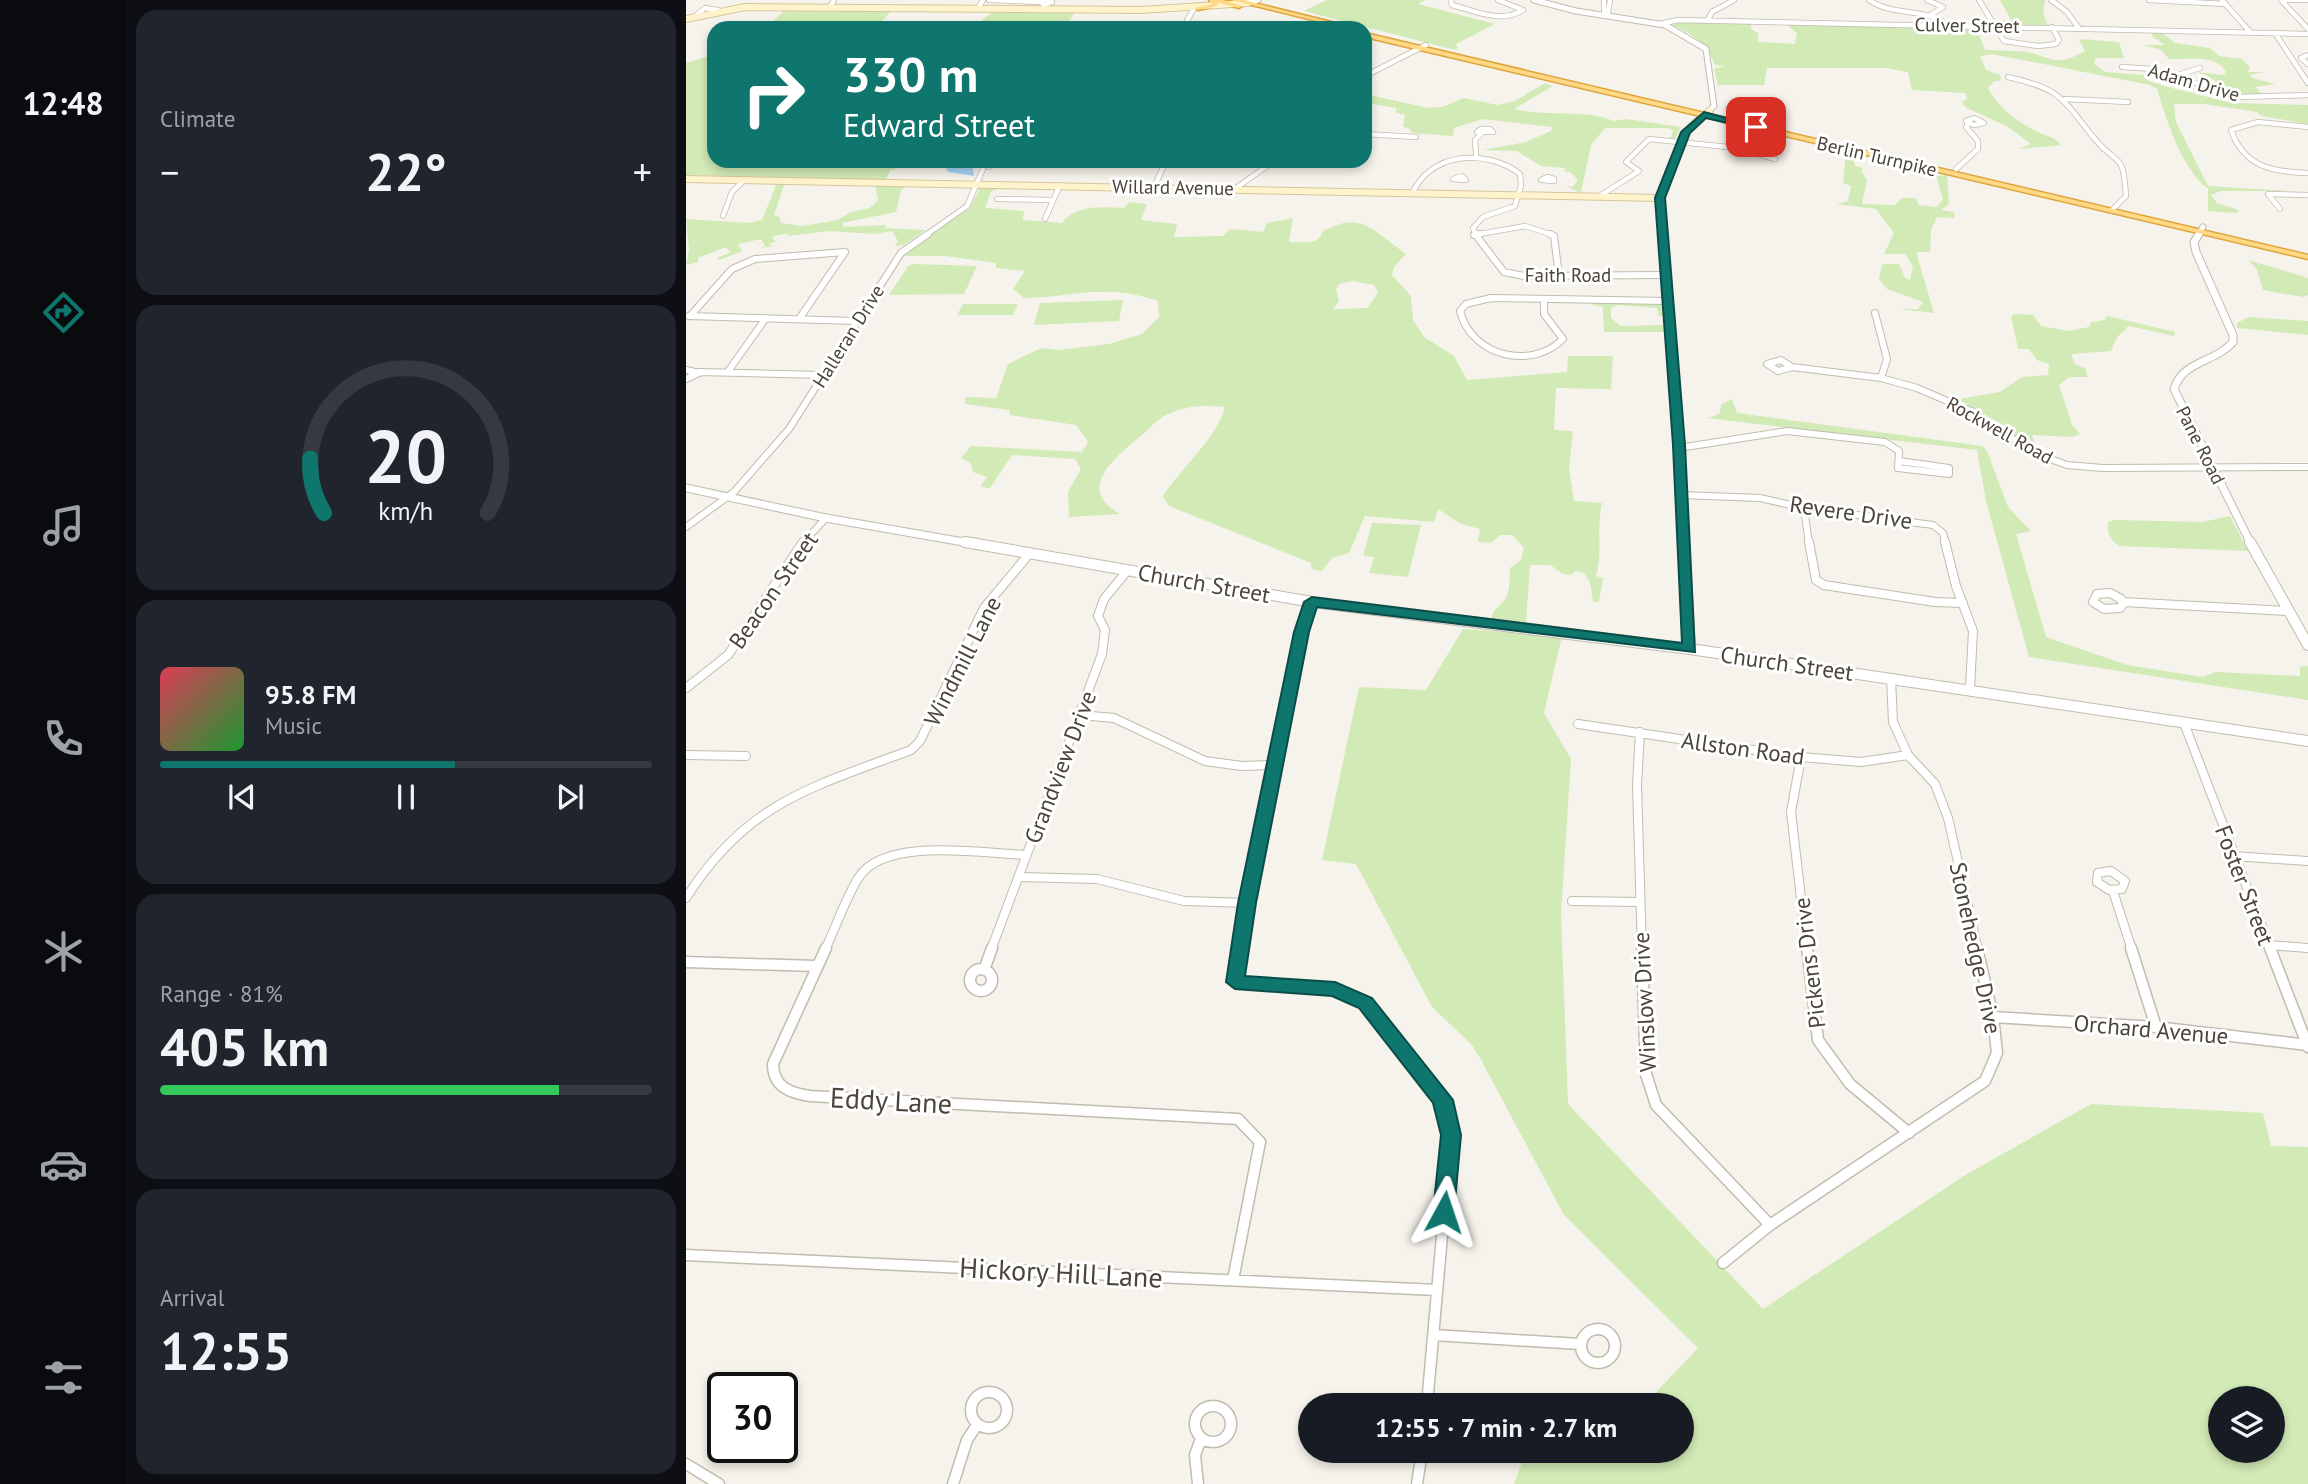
<!DOCTYPE html>
<meta charset="utf-8">
<style>
body{margin:0;font-family:"PT Sans",sans-serif;background:#20242c;color:#f1f3f6;height:100vh;display:flex;flex-direction:column;font-size:26px;white-space:nowrap}
*{box-sizing:border-box;margin:0}
p{font-size:23px;color:#9ea1a6}
.icon{flex:none;width:38px;height:38px;fill:none;stroke:currentColor;stroke-width:2;stroke-linecap:round;stroke-linejoin:round}
.map{position:relative;flex:1;overflow:hidden}
.details{display:flex;flex-direction:column;gap:10px;padding:10px;background:#0d0f14;width:560px}
.details>*{flex:none}
.top-card{position:absolute;left:21px;top:21px;width:665px;height:147px;border-radius:21px;box-shadow:0 4px 10px #0003;background:#0f766e;color:#fff;overflow:hidden}
.buttons{position:absolute;left:1522px;top:1386px;display:grid;gap:14px}
.buttons a{display:grid;place-items:center;width:77px;height:77px;border-radius:50%;background:#171b24;box-shadow:0 4px 10px #0003;font-size:35px}
.speed{position:absolute;left:21px;top:1372px;display:flex;gap:14px;font-size:35px;font-weight:700;text-align:center}
.speed>*{display:grid;place-content:center;width:91px;height:91px;border-radius:50%;background:#171b24;box-shadow:0 4px 10px #0003;line-height:1}
.speed .limit{border:4px solid #111;border-radius:10px;background:#fff;color:#111}
.pin{position:absolute;display:grid;place-items:center;width:60px;height:60px;color:#fff;margin:-30px;border-radius:14px;box-shadow:0 4px 10px #0006}
.me{position:absolute;width:77px;margin:-38px;rotate:5deg;stroke-linejoin:round;filter:drop-shadow(0 0 5px #0008)}
.turn{display:flex;align-items:center;gap:24px;height:147px;padding:0 21px;font-size:32px}
.turn .icon{width:91px;height:91px;stroke-width:2.5}
.turn b{display:block;font-size:49px;line-height:60px}
.big{font-size:52px;font-weight:800;line-height:1.1}
.details .tile{flex:1;display:flex;flex-direction:column;justify-content:center;gap:10px;min-width:0;padding:0 24px;border-radius:21px;background:#20242c}
.details .dial{align-items:center;gap:0}
.dial svg{height:182px;overflow:visible;fill:none;stroke:#363941;stroke-width:7;stroke-linecap:round;text-anchor:middle}
.dial text{fill:#f1f3f6;stroke:none}
.song{display:flex;align-items:center;gap:21px}
.cover{width:84px;height:84px;border-radius:10px;background:linear-gradient(135deg,hsl(350 70% 55%),hsl(130 70% 35%))}
.played{height:7px;border-radius:4px;background:linear-gradient(90deg,#0f766e 60%,#363941 60%)}
.keys{display:flex;justify-content:space-around;direction:ltr}
.heat{display:flex;justify-content:space-between;align-items:center;font-size:38px;direction:ltr}
.charge{height:10px;border-radius:5px;background:linear-gradient(90deg,#34c759 81%,#363941 0)}
.trip{position:absolute;left:612px;top:1393px;width:396px;height:70px;border-radius:35px;background:#171b24;box-shadow:0 4px 10px #0003;font-weight:800;line-height:70px;text-align:center}
main{display:flex;flex:1;min-height:0}
.tab-bar{display:flex;flex-direction:column;width:126px;justify-content:space-around;align-items:center;background:#090b0e;color:#9ea1a6}
.tab-bar .icon{width:49px;height:49px}
.tab-bar .active{color:#0f766e}
.tab-bar b{font-size:32px;color:#f1f3f6}
.map>svg:first-child{display:block}
.green{fill:#d2eab5;fill-rule:evenodd}
.water{fill:#a9d4f2}
.lines{fill:none;stroke-linecap:round;stroke-linejoin:round}
.minor-far3-casing{stroke:#c2bbae;stroke-width:6}
.minor-far2-casing{stroke:#c2bbae;stroke-width:8}
.minor-far1-casing{stroke:#c2bbae;stroke-width:10}
.minor-casing{stroke:#c2bbae;stroke-width:13}
.tertiary-far2-casing{stroke:#c2bbae;stroke-width:7}
.tertiary-far1-casing{stroke:#c2bbae;stroke-width:9}
.tertiary-casing{stroke:#c2bbae;stroke-width:12}
.secondary-casing{stroke:#d6c79b;stroke-width:8}
.trunk-casing{stroke:#e0a43c;stroke-width:3}
.minor-far3{stroke:#fff;stroke-width:4.5}
.minor-far2{stroke:#fff;stroke-width:6}
.minor-far1{stroke:#fff;stroke-width:8}
.minor{stroke:#fff;stroke-width:10}
.tertiary-far2{stroke:#fff;stroke-width:5}
.tertiary-far1{stroke:#fff;stroke-width:7}
.tertiary{stroke:#fff;stroke-width:10}
.secondary{stroke:#fff3cd;stroke-width:6}
.trunk{fill:#ffd985;fill-rule:evenodd}
.route{fill:#0f766e;stroke:#0a4d48;stroke-width:2}
.labels{text-anchor:middle;dominant-baseline:central;stroke-width:6;stroke-linejoin:round;paint-order:stroke}
.far-street-label{font-size:19px;fill:#4b4439;stroke:#fff}
.street-label{font-size:23px;fill:#4b4439;stroke:#fff}
.near-street-label{font-size:28px;fill:#4b4439;stroke:#fff}
</style>
<main>
<nav class="tab-bar">
<b>12:48</b>
<svg class="icon active" aria-label="directions" viewBox="0 0 24 24"><path d="M12 3l9 9-9 9-9-9zM9 14v-3h6M13 9l2 2-2 2"/></svg>
<svg class="icon" aria-label="music" viewBox="0 0 24 24"><path d="M9 18V5l10-2v13"/><circle cx="6" cy="18" r="3"/><circle cx="16" cy="16" r="3"/></svg>
<svg class="icon" aria-label="phone" viewBox="0 0 24 24"><path d="M5 4h4l2 5-3 2q2 4 5 5l2-3 5 2v4C11 20 4 13 5 4z"/></svg>
<svg class="icon" aria-label="climate" viewBox="0 0 24 24"><path d="M12 3v18M4 7l16 10M4 17L20 7"/></svg>
<svg class="icon" aria-label="car" viewBox="0 0 24 24"><path d="M5 17H2v-5l4-1 3-4h7l3 4 3 1v5h-3M9 17h6M6 11h13"/><circle cx="7" cy="17" r="2"/><circle cx="17" cy="17" r="2"/></svg>
<svg class="icon" aria-label="filters" viewBox="0 0 24 24"><path d="M4 7h16M4 17h16"/><circle cx="9" cy="7" r="2"/><circle cx="15" cy="17" r="2"/></svg>
</nav>
<section class="details">
<div class="tile"><p>Climate</p>
<div class="heat"><a>−</a><b class="big">22°</b><a>+</a></div>
</div>
<div class="tile dial"><svg viewBox="0 0 100 80">
<path d="M14 69A42 42 0 1 1 86 69"/>
<path d="M14 69A42 42 0 0 1 8 45" stroke="#0f766e"/>
<text x="50" y="56" font-size="32" font-weight="700">20</text>
<text x="50" y="72" font-size="11">km/h</text>
</svg></div>
<div class="tile">
<div class="song"><i class="cover"></i><div><b>95.8 FM</b><p>Music</p></div></div>
<div class="played"></div>
<div class="keys"><svg class="icon" aria-label="previous" viewBox="0 0 24 24"><path d="M18 5L8 12l10 7zM5 5v14"/></svg><svg class="icon" aria-label="pause" viewBox="0 0 24 24"><path d="M8 5v14M16 5v14"/></svg><svg class="icon" aria-label="next" viewBox="0 0 24 24"><path d="M6 5l10 7-10 7zM19 5v14"/></svg></div>
</div>
<div class="tile"><p>Range · 81%</p><b class="big">405 km</b><div class="charge"></div></div>
<div class="tile"><p>Arrival</p><b class="big">12:55</b></div>
</section>
<div class="map">
<svg width="1622" height="1484" viewBox="0 0 1622 1484">
<rect width="100%" height="100%" fill="#f6f3ec"/>
<!-- green -->
<path class="green" d="M641,0H740L732,4L809,24L770,44L772,48L769,50L618,11Z
M1314,0H1359L1357,13L1362,25L1309,26L1305,20H1325Z
M100,9L206,10L190,28H79Z
M307,11H393L388,13L379,28H287Z
M994,22L1065,23V29L1072,33V42L1109,44L1111,33L1100,24L1290,27L1299,50C1314,51 1331,50 1345,53C1371,60 1371,66 1399,51L1393,39L1433,42L1438,58H1410L1408,64L1419,72L1457,75L1463,81L1482,87L1546,103L1622,105V124L1575,116L1571,112L1518,104H1488L1490,122L1522,186L1604,191H1535L1525,195L1531,203L1553,210L1551,213L1522,211V189C1494,166 1482,123 1471,89L1464,85L1306,54L1294,56L1300,70L1314,75L1315,81H1308L1302,88C1311,107 1333,123 1352,132C1361,137 1369,136 1375,145L1333,149L1345,144L1322,127L1279,107L1276,102L1281,99L1279,93L1226,90L1222,72L1200,68H1081L1078,85H1032L1028,69L1038,66L1029,65C1021,44 1005,32 985,25Z
M1467,31H1473L1489,43L1524,48L1533,56L1556,59L1564,68L1562,72H1577L1564,75L1566,78L1589,84L1569,87L1577,95L1550,94L1521,84L1530,81L1512,72L1538,75L1540,71C1527,53 1502,60 1483,59L1475,50L1457,45H1479L1466,36Z
M28,55V161H253L204,170L200,180L0,175V63Z
M859,83L867,86L828,109C860,117 904,109 927,121L940,119L995,127L988,140L980,139L985,137L987,130L981,128H919L905,145L895,193L880,186L887,187L892,180L884,172L878,171L879,168L855,166L831,151L797,150L840,142L865,131L866,127L797,119L768,128L767,136L726,133L723,128L717,127L719,115L709,112L711,108L679,103V94L742,108L756,107L778,98L811,105L829,101Z
M1160,154L1166,155L1169,166L1177,168L1175,170L1181,180L1176,204L1209,205L1216,198H1229L1233,205L1250,207L1257,200L1250,176L1261,175L1263,204L1255,210L1268,212L1269,218L1251,217L1245,230L1244,252H1230L1248,313L1212,309H1232L1237,302L1201,289L1193,279L1196,264H1213L1219,278L1224,280L1227,266L1219,254H1198L1208,233L1190,209L1151,204L1162,201L1165,186L1157,183Z
M99,182L88,215L93,216L95,223L116,226L152,220L165,212L184,208L192,200L189,185L221,186L215,190L210,212L156,223L158,227L199,225L200,228L239,230L218,245L209,246L212,241L206,231L189,234L144,231L101,236L103,233L87,236V240L91,241L83,244L87,246L74,248L79,246L75,239L52,244L56,251L33,260L31,258L45,252L40,247L12,258V262L0,265L3,250L0,219L63,223L76,220L91,183Z
M315,187L305,192L299,208L338,211L337,220L376,223C390,204 417,207 438,208L443,202L461,204L455,220L491,224L488,237L537,236L544,229L577,232L581,223L607,218L603,242C617,242 632,246 637,231C677,210 688,232 720,254L708,267L706,275L725,296L727,320L738,337L768,356L781,380L881,372L882,356H927L925,389L870,388L868,430L887,431L883,468L888,501L916,503C910,528 917,552 910,576L917,578L913,602H907C905,589 906,573 890,571L885,575L877,574L864,565H844L840,622L805,619C808,608 813,607 819,599C825,590 823,577 824,568L835,560L838,548L826,535H814L805,543L792,542L794,529L775,524L752,509L748,522L679,516L663,553L646,558L636,571L625,569V563L483,506L477,496C496,467 531,438 539,407C518,405 500,405 480,415C470,420 460,432 450,440C425,461 391,490 434,514L383,517L382,492L395,469L389,459L326,455L304,488L294,487L301,477L287,472L285,464L275,458L285,446L396,452L402,442L390,425L324,415L323,410L279,404V397L310,398L322,364L355,348L371,350L423,344L456,334L473,317L472,301C418,283 391,297 338,298L327,289L339,271L310,268V263L260,256H218L232,242L283,209L294,188ZM666,281L688,285L692,293L681,308L647,309L653,301L650,289L653,284Z
M1563,260L1622,278V295L1617,297L1577,290L1571,270Z
M228,264L291,266L278,294L203,295L222,266Z
M437,300L433,321L348,325L354,303Z
M906,301L975,303L977,316H973L971,308L930,305L925,308V318L935,326L977,325L980,332H918L917,307L906,305Z
M277,304H332L327,315H271Z
M1328,314L1347,315L1355,326L1383,331L1403,327L1405,322L1419,320L1421,316L1489,332L1488,336L1443,326L1431,337L1425,351L1385,354L1389,364L1399,368L1402,377H1383L1373,385L1386,425L1394,434L1386,437L1346,435L1349,445L1337,442L1317,425L1272,399L1314,392L1336,377L1362,375L1363,364L1351,360L1343,349H1332L1325,316Z
M1563,317L1622,321V335L1551,328V323Z
M1046,399L1051,413L1296,446L1301,451L1322,507L1345,531L1330,534L1360,637L1441,665L1517,677L1529,672L1614,676V667L1622,666V700L1343,657L1300,501L1291,450L1021,418L1033,414L1036,404Z
M1544,516L1562,551L1433,546C1424,539 1421,534 1422,522L1429,520L1517,522Z
M686,523L735,525L722,577L683,573L688,557L677,556Z
M777,629L876,636L858,713L885,759L875,913L882,1104L1077,1309L1281,1174L1405,1104L1577,1113L1585,1146L1622,1147V1484H828L840,1451H996V1405H958L1012,1348L878,1215L794,1058L786,1045L746,1007L670,864L636,860L673,687L740,690ZM1535,1398H1587V1451H1535Z"/>
<!-- water -->
<path class="water" d="M246,161L289,162L293,163L287,169L288,176L262,172L259,166L236,168Z"/>
<g class="lines">
<!-- minor-far3 casing -->
<g class="minor-far3-casing">
<path id="minor-far3" d="M303,0L355,2
M765,0L766,5C789,11 815,24 837,10L812,0
M918,0V16
M1183,0C1207,17 1239,7 1262,25
M1241,0L1257,7L1243,16
M1293,0L1318,41L1352,46L1370,44L1373,40L1366,27
M1365,0L1381,12L1392,27
M1463,0L1540,4
M1536,0L1564,32
M1595,0L1622,29
M1595,0H1622
M355,2H366L358,5Z
M144,7L148,0
M292,8L297,0
M918,16L922,13L924,0
M8,17L19,8L32,10
M1021,21L1026,12L1048,0
M974,24L992,20L1622,34
M497,28L508,8
M1589,33L1622,83
M1622,55L1615,58L1622,64
M1436,67L1467,69L1553,97L1622,95
M679,76L740,45
M1489,76L1514,68
M1322,77C1375,89 1375,97 1408,138C1432,168 1437,149 1440,196L1426,210
M1379,99L1442,102
M1288,118L1298,123L1288,125L1280,121Z
M1622,127L1572,122L1545,130C1558,167 1586,172 1622,173
M795,129H804L807,132H791Z
M679,134L730,137
M790,155L789,140L795,134
M303,162V167
M1270,169L1292,149V141L1280,127L1283,123
M953,171L940,162L963,139L1052,148L1089,159
M776,176L780,180L767,179Z
M861,177L868,179V181L855,180Z
M468,187L480,161
M550,188L588,161
M726,194C744,152 800,148 834,174L835,185L829,206L797,217L787,228L790,235
M912,197L953,171
M311,199L365,200
M1594,209L1582,194L1622,195
M37,216L46,192L58,180
M359,219L374,185
M240,235L281,206L297,169
M788,235L839,226L867,235"/>
</g>
<!-- minor-far2 casing -->
<g class="minor-far2-casing">
<path id="minor-far2" d="M789,234L818,272L838,276L978,275
M864,234L868,236L873,276
M788,235L794,234
M858,299V314L877,339C845,371 785,356 774,311L780,304L805,298L981,301
M1189,313L1201,359L1195,378
M3,316L170,321
M4,316L46,269L69,259L159,252
M113,319L159,252
M1095,360L1106,367L1092,371L1081,364Z
M1106,367L1195,378L1231,388L1287,412L1348,453L1381,465L1417,468L1622,467
M0,370L13,373
M43,370L80,318
M13,372L136,375
M0,379L13,373
M993,448L1101,431L1199,442L1213,451L1212,468L1263,474V468L1213,461
M995,495L1074,498L1118,508L1247,525L1257,533L1260,544
M1118,508L1123,544
M0,527L48,492L103,429L215,253L242,234
M116,544L140,518"/>
</g>
<!-- minor-far1 casing -->
<g class="minor-far1-casing">
<path id="minor-far1" d="M1123,542L1130,580L1138,585L1249,602L1277,603
M1259,542L1270,586L1287,631L1284,688
M1424,593L1435,599L1437,604L1434,608L1418,609L1407,602L1411,594Z
M1437,602L1601,611
M1205,678L1207,722L1222,755L1249,784L1262,818L1292,950
M0,688L42,655L117,542
M394,715L428,718L519,761L556,766L590,765
M1498,723L1585,950
M892,724L1115,757L1175,762L1222,755
M954,732L951,785L956,950
M0,755L60,756
M1115,757L1105,812L1121,950
M1547,856L1622,861
M1425,871L1439,881L1436,889L1423,890L1411,882L1412,873Z
M333,877L411,879L498,901L561,903
M1427,891L1446,950
M0,898C61,802 126,787 225,750L234,741L298,608L344,553
M886,901L953,902
M1582,945L1622,948
M139,950C150,927 159,899 173,877C199,836 298,854 341,855
M305,950L416,654L419,630L412,616L418,599L441,571
M554,950L615,632L626,602"/>
</g>
<!-- minor casing -->
<g class="minor-casing">
<path id="minor" d="M140,948L87,1064C87,1087 104,1093 124,1096L552,1119L574,1142L547,1280
M554,948L549,982L649,990L679,1003L757,1100L765,1134L741,1405
M956,948L960,1074L970,1105L1084,1225
M1121,948L1132,1040L1164,1084L1223,1133
M1445,948L1470,1027
M1584,948L1622,1047
M0,962L129,966
M284 980a11 11 0 1 1 22 0a11 11 0 1 1-22 0Z
M298,970L306,948
M1307,1017L1470,1027L1622,1045
M0,1255L751,1290
M1037,1263L1084,1225L1299,1081L1311,1053L1307,1017L1291,948
M895 1346a17 17 0 1 1 34 0a17 17 0 1 1-34 0Z
M748,1335L894,1344
M285 1410a18 18 0 1 1 36 0a18 18 0 1 1-36 0Z
M509 1424a18 18 0 1 1 36 0a18 18 0 1 1-36 0Z
M0,1464L33,1484
M267,1484L281,1440L291,1425
M512,1484L509,1455L515,1439
M731,1484L736,1451"/>
</g>
<!-- tertiary-far2 casing -->
<g class="tertiary-far2-casing">
<path id="tertiary-far2" d="M848,0L890,11L979,25L1020,49L1028,106L1023,111
M562,3L572,0
M974,198L977,235
M1512,235L1517,227"/>
</g>
<!-- tertiary-far1 casing -->
<g class="tertiary-far1-casing">
<path id="tertiary-far1" d="M977,234L998,544
M1513,234L1508,242L1510,252L1547,335V342C1529,363 1497,360 1488,389L1565,544
M0,488L140,518L289,544"/>
</g>
<!-- tertiary casing -->
<g class="tertiary-casing">
<path id="tertiary" d="M279,542L626,602L1004,649L1622,741
M998,542L1004,649
M1564,542L1622,645"/>
</g>
<!-- secondary casing -->
<g class="secondary-casing">
<path id="secondary" d="M0,19L59,7L455,10L562,3
M0,179L974,198L999,132L1023,111"/>
</g>
<!-- trunk casing -->
<g class="trunk-casing">
<path id="trunk" d="M523,0H537L556,6L553,8L533,3L531,6L512,10L509,8L526,4Z
M545,0H556L670,28H659Z
M679,33L1622,255V259L679,37Z"/>
</g>
<!-- minor-far3 -->
<use href="#minor-far3" class="minor-far3"/>
<!-- minor-far2 -->
<use href="#minor-far2" class="minor-far2"/>
<!-- minor-far1 -->
<use href="#minor-far1" class="minor-far1"/>
<!-- minor -->
<use href="#minor" class="minor"/>
<!-- tertiary-far2 -->
<use href="#tertiary-far2" class="tertiary-far2"/>
<!-- tertiary-far1 -->
<use href="#tertiary-far1" class="tertiary-far1"/>
<!-- tertiary -->
<use href="#tertiary" class="tertiary"/>
<!-- secondary -->
<use href="#secondary" class="secondary"/>
<!-- trunk -->
<use href="#trunk" class="trunk"/>
</g>
<!-- route -->
<path class="route" d="M1018,112L1075,127L1070,130L1020,118L1004,133L979,198L999,445L1009,652L631,607L623,632L570,903L559,976L649,982L686,998L767,1100L775,1135L768,1212L765,1219L758,1221L750,1219L747,1212L755,1135L747,1103L673,1008L646,996L549,989L540,982L552,903L608,632L618,602L626,597L996,643L987,445L969,198L995,132Z"/>
<g class="labels">
<!-- far-street labels -->
<g class="far-street-label">
<text transform="translate(1281 25) rotate(1)">Culver Street</text>
<text transform="translate(1508 82) rotate(16)">Adam Drive</text>
<text transform="translate(1191 156) rotate(13)">Berlin Turnpike</text>
<text transform="translate(487 187) rotate(1)">Willard Avenue</text>
<text x="882" y="275">Faith Road</text>
<text transform="translate(162 336) rotate(-58)">Halleran Drive</text>
<text transform="translate(1314 430) rotate(29)">Rockwell Road</text>
<text transform="translate(1515 445) rotate(63)">Pane Road</text>
</g>
<!-- street labels -->
<g class="street-label">
<text transform="translate(1165 512) rotate(8)">Revere Drive</text>
<text transform="translate(518 583) rotate(10)">Church Street</text>
<text transform="translate(87 590) rotate(-55)">Beacon Street</text>
<text transform="translate(276 661) rotate(-63)">Windmill Lane</text>
<text transform="translate(1101 663) rotate(8)">Church Street</text>
<text transform="translate(1057 748) rotate(8)">Allston Road</text>
<text transform="translate(374 767) rotate(-69)">Grandview Drive</text>
<text transform="translate(1559 885) rotate(69)">Foster Street</text>
<text transform="translate(1290 948) rotate(78)">Stonehedge Drive</text>
<text transform="translate(1123 963) rotate(-97)">Pickens Drive</text>
<text transform="translate(958 1002) rotate(-93)">Winslow Drive</text>
<text transform="translate(1465 1029) rotate(5)">Orchard Avenue</text>
</g>
<!-- near-street labels -->
<g class="near-street-label">
<text transform="translate(205 1100) rotate(3)">Eddy Lane</text>
<text transform="translate(375 1272) rotate(3)">Hickory Hill Lane</text>
</g>
</g>
</svg>
<div class="buttons">
<a><svg class="icon" aria-label="layers" viewBox="0 0 24 24"><path d="M12 4l9 5-9 5-9-5zM3 14l9 5 9-5"/></svg></a>
</div>
<div class="speed"><div class="limit">30</div></div>
<div class="pin" style="left:1070px;top:127px;background:#d93025"><svg class="icon" aria-label="arrive" viewBox="0 0 24 24"><path d="M6 21V4h12l-3 4 3 4H6"/></svg></div>
<svg class="me" style="left:758px;top:1212px" viewBox="-20 -20 40 40"><path d="M0-17L14 15 0 8-14 15z" fill="#0f766e" stroke="#fff" stroke-width="4"/></svg>
<div class="trip">12:55 · 7 min · 2.7 km</div>
<div class="top-card">
<div class="turn"><svg class="icon" aria-label="right" viewBox="0 0 24 24"><path d="M7 20v-9h11M14 6l5 5-5 5"/></svg><div><b>330 m</b>Edward Street</div></div>
</div>
</div>
</main>
